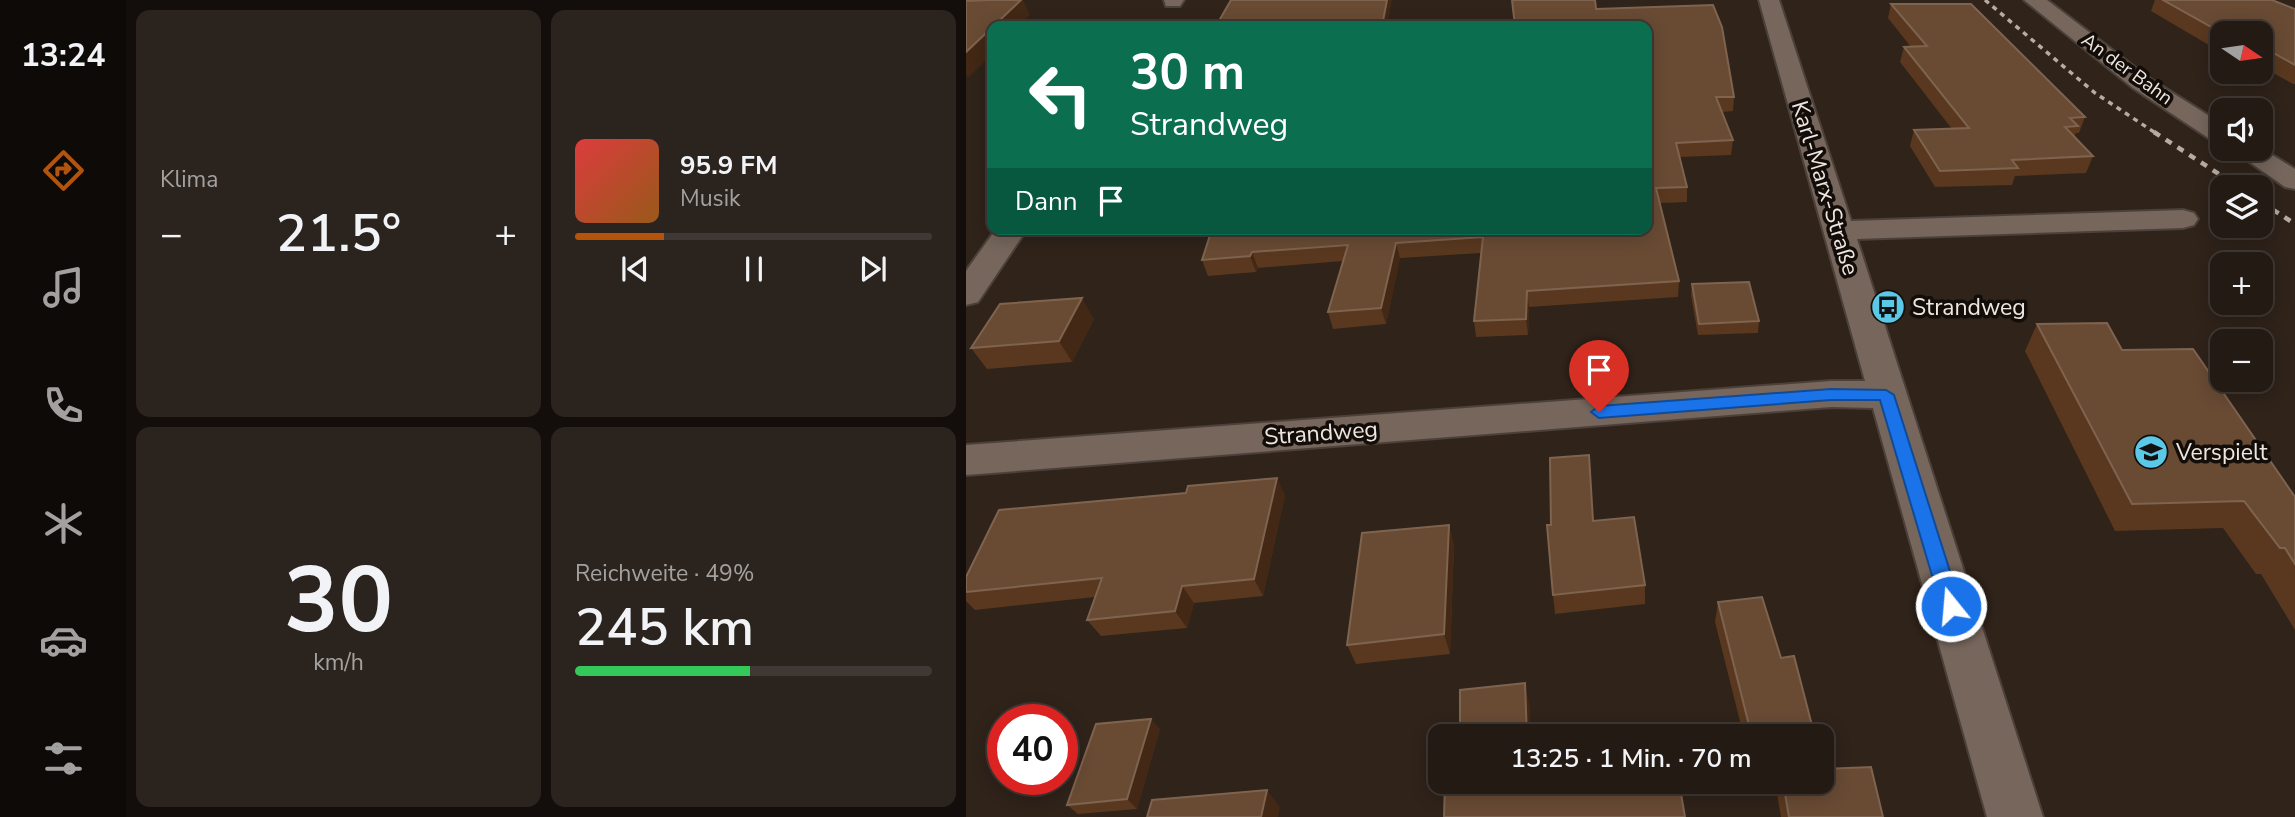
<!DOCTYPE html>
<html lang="de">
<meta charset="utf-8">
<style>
body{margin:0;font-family:"Nunito Sans",sans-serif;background:#2b231d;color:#f1f3f6;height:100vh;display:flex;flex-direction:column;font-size:26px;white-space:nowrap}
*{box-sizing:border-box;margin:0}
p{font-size:23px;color:#a3a1a0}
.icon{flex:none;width:38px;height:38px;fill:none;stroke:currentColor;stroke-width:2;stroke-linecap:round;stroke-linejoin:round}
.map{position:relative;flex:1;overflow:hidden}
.sheet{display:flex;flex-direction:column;gap:10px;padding:10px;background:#130e0b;width:840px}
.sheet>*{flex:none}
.hud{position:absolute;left:21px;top:21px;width:665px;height:214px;border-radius:14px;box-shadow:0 4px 18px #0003,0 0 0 2px #403834;background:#0b6e4f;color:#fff;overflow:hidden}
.needle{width:46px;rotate:103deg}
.fabs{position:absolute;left:1244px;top:21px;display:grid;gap:14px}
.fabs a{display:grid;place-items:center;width:63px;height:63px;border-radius:14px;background:#231a14;box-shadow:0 4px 18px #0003,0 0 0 2px #403834;font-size:35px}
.speed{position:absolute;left:21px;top:704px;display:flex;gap:14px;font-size:35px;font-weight:700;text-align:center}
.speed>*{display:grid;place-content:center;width:91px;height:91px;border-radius:50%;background:#231a14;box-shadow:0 4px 18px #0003,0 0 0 2px #403834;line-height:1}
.speed .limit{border:10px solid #d22;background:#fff;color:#111}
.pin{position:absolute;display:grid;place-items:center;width:60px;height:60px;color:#fff;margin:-72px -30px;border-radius:50% 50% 50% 0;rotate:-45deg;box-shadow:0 0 7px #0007}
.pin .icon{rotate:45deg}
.me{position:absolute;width:77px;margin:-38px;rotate:343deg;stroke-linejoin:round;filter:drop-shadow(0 0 5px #0008)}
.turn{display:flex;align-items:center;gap:24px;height:147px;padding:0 28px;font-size:32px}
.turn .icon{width:91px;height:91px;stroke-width:2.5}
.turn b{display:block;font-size:49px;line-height:60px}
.then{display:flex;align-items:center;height:66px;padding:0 28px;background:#0003;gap:14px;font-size:26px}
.big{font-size:52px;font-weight:600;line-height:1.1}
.sheet .tile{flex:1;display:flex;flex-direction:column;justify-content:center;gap:10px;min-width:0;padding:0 24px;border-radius:14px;background:#2b231d}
.sheet .dial{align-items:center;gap:0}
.dial b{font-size:91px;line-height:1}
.song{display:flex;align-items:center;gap:21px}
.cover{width:84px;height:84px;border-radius:10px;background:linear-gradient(135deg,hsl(0 70% 55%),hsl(30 70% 35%))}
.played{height:7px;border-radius:4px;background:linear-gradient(90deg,#b45309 25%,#403834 25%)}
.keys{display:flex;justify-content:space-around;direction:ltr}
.heat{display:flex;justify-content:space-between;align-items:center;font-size:38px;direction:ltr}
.charge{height:10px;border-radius:5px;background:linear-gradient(90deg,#34c759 49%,#403834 0)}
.sheet .tiles{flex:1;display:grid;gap:10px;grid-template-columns:repeat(2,1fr)}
.trip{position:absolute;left:462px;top:724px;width:406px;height:70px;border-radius:14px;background:#231a14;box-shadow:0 4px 18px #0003,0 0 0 2px #403834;font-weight:600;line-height:70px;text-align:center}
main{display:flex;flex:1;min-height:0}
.tab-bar{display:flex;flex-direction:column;width:126px;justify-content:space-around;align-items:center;background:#0e0a08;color:#a3a1a0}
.tab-bar .icon{width:49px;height:49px}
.tab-bar .selected{color:#b45309}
.tab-bar b{font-size:32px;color:#f1f3f6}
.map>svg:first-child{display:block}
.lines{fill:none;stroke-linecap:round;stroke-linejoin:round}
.minor-casing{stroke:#4b403a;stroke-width:4}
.minor{fill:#76665c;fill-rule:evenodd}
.rail-far1{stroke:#b6aca5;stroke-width:3.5;stroke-dasharray:5 5;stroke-linecap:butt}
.rail{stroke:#b6aca5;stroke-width:4.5;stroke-dasharray:7 7;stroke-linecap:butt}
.wall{fill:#59381f}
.shaded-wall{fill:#422815}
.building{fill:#694b34;stroke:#7e634f;stroke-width:2}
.route{fill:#1a73e8;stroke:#114b97;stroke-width:2}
.labels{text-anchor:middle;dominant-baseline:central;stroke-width:7;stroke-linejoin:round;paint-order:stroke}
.far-street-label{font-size:19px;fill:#efe6e0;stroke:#130d0a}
.street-label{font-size:23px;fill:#efe6e0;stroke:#130d0a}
.poi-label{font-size:23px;fill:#efe6e0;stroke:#130d0a;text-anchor:start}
</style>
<main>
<nav class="tab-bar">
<b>13:24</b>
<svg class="icon selected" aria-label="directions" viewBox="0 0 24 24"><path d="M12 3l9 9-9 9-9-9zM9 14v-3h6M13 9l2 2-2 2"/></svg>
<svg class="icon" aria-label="music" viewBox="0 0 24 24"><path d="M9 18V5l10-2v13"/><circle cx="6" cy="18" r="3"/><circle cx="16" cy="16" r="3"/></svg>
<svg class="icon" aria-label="phone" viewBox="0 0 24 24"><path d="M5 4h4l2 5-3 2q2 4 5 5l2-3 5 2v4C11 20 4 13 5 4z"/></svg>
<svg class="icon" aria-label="climate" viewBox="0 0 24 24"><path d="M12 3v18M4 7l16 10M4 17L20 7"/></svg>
<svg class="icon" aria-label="car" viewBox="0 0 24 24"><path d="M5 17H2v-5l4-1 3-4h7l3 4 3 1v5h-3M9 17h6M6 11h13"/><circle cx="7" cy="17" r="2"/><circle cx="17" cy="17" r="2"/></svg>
<svg class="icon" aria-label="filters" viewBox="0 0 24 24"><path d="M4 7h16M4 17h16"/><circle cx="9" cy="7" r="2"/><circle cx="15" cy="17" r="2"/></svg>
</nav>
<section class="sheet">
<div class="tiles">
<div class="tile"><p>Klima</p>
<div class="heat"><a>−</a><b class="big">21.5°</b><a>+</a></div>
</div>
<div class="tile">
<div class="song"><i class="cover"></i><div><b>95.9 FM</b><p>Musik</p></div></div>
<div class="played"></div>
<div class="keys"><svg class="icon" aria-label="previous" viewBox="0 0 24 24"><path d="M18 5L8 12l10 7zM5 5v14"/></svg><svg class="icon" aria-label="pause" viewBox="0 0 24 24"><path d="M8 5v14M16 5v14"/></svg><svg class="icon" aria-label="next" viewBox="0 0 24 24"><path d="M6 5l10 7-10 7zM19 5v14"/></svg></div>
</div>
<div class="tile dial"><b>30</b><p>km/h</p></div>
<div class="tile"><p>Reichweite · 49%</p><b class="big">245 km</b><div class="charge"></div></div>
</div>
</section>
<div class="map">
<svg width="1329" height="817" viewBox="0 0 1329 817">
<rect width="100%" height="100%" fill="#2f231a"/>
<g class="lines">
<!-- minor casing -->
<g class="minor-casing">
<path id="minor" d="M198,0H218L214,6H200Z
M793,0H813L885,221L1217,210L1228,213L1232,219L1228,225L1217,228L891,239L1077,817H1021L907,408L865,407L0,475V445L865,381H899Z
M1058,0H1081L1183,78L1256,124V143L1247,141L1167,88Z
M1295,148L1329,169V189L1319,187L1265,149Z
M30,229H61L12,302L0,305V271Z"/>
</g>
<!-- minor -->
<use href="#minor" class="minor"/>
<!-- rail-far1 -->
<path class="rail-far1" d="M1019,0L1129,93L1191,134"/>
<!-- rail -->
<path class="rail" d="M1188,132L1273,187
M1295,202L1329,224"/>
</g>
<!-- wall -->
<path class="wall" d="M1189,0H1306L1329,9V84H1327L1295,66V33H1256V50L1253,51L1185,11Z
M925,4L1119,117L1113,133H1110L1108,137L1127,156L1120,173L1049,176L1046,185L969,187L944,146L948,130L986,129L934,62L938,47H945L922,18Z
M630,9L768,97L767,111L756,112L767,140L765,155L714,157L721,187V202L694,203L713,281L712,297L563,307L562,335L510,337L508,321L515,253L434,258L420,324L367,329L362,312L377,261L292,268L290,272L242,276L236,260L246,229H681Z
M726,284L793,321L792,333L732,335L725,295Z
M128,319L106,362L21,369L5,348Z
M1071,324L1156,350L1329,497V630L1295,574H1290L1257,528L1149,531L1059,351Z
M319,495L297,596L228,603L221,628L135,636L121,620L129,597L9,610L0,601V577Z
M627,521L679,585V604L589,614L587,595Z
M483,525L488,546L484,654L390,664L381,645Z
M752,602L815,658L849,737H778L749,622Z
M194,729L171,809L112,814L101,805Z
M857,769L917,817H815L809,782H856Z"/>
<!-- shaded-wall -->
<path class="shaded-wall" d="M55,0H57L64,15L53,26H27Z
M421,0H426L421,26H416Z
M26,27V54L2,78L0,74V52Z
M430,243L434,258L420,324L415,308Z
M286,252L292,268L290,272L284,256Z
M561,291L563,307L562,335L560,319Z
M116,298L128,319L106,362L93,341Z
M311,478L319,495L297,596L288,579Z
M483,525L488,546L484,654L478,634Z
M216,586L228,603L221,628L209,611Z
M559,683L564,707L565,737H561Z
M185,719L194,729L171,809L161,799Z
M301,790L314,807L312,817H295Z"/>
<!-- building -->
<path class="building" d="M24,0H55L0,52V1Z
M265,0H421L416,26H250Z
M546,0H629L630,9L747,5L756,27L768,97H750L767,140L710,143L721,187L690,188L713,281L561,291L560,319L508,321L517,237L430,243L415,308L362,312L382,245L286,252L284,256L236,260L246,229H681V26H549Z
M1197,0H1306L1329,9V65L1295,46V33H1256Z
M925,4H1005L1119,117L1104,118L1112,126L1099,127L1127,156L1046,160L1052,168L974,171L948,130L1003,128L938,47L961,46Z
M783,282L793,321L733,324L726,284Z
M116,298L93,341L5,348L34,304Z
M1141,323L1156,350L1227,349L1329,497V564L1319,548H1314L1278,501L1166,504L1071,324Z
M623,455L627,521L668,517L679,585L587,595L581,525H585L584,458Z
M311,478L288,579L216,586L209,611L121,620L136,578L0,592V577L33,510L220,493L222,486Z
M483,525L478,634L381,645L396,533Z
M796,597L815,658L828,656L849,737H786L752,602Z
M559,683L561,737H494V690Z
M185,719L161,799L101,805L130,724Z
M704,727L706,737H630Z
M856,765L857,769L905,767L917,817H823L817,782H856Z
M479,782H713L719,817H478Z
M301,790L295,817H181L186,800Z"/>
<!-- route -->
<path class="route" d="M865,389L920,390L928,395L995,606L992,612L985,615L978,612L975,606L914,400H865L633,418L625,412L633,406Z"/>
<!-- icons -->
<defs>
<g id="bus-disc" transform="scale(1.75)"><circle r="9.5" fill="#5bc8e7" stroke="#130d0a"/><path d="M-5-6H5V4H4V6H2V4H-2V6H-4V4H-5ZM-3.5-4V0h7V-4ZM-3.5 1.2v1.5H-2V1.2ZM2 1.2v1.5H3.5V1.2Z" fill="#111"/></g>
<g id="school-disc" transform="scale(1.75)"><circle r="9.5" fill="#5bc8e7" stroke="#130d0a"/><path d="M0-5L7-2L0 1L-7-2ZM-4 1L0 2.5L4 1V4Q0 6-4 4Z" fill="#111"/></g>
</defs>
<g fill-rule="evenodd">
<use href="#bus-disc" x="922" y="307"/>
<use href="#school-disc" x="1185" y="452"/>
</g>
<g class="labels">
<!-- far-street labels -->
<g class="far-street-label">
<text transform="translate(1161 69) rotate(36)">An der Bahn</text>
</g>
<!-- street labels -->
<g class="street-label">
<text transform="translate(859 188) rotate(73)">Karl-Marx-Straße</text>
<text transform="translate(355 433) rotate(-4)">Strandweg</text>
</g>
<!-- poi labels -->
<g class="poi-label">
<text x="946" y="307">Strandweg</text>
<text x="1210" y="452">Verspielt</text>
</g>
</g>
</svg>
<div class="fabs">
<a><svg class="needle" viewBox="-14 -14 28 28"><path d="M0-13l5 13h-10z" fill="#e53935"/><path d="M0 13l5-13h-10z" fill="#a3a1a0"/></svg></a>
<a><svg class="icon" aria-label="sound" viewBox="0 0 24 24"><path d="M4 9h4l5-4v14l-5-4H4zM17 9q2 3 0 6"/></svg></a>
<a><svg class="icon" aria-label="layers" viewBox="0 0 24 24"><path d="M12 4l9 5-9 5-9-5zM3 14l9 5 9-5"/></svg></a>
<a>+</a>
<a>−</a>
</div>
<div class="speed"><div class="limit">40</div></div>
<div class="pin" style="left:633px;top:412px;background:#d93025"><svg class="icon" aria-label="arrive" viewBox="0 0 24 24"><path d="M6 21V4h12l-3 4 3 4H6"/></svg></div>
<svg class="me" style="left:985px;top:606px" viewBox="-20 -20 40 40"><circle r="17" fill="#1a73e8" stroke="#fff" stroke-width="3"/><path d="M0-11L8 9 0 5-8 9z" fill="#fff"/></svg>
<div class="trip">13:25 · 1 Min. · 70 m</div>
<div class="hud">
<div class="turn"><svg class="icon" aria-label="left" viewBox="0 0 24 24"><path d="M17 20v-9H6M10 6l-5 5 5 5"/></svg><div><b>30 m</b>Strandweg</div></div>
<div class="then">Dann<svg class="icon" aria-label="arrive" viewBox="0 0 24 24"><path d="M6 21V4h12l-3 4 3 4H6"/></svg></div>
</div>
</div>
</main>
